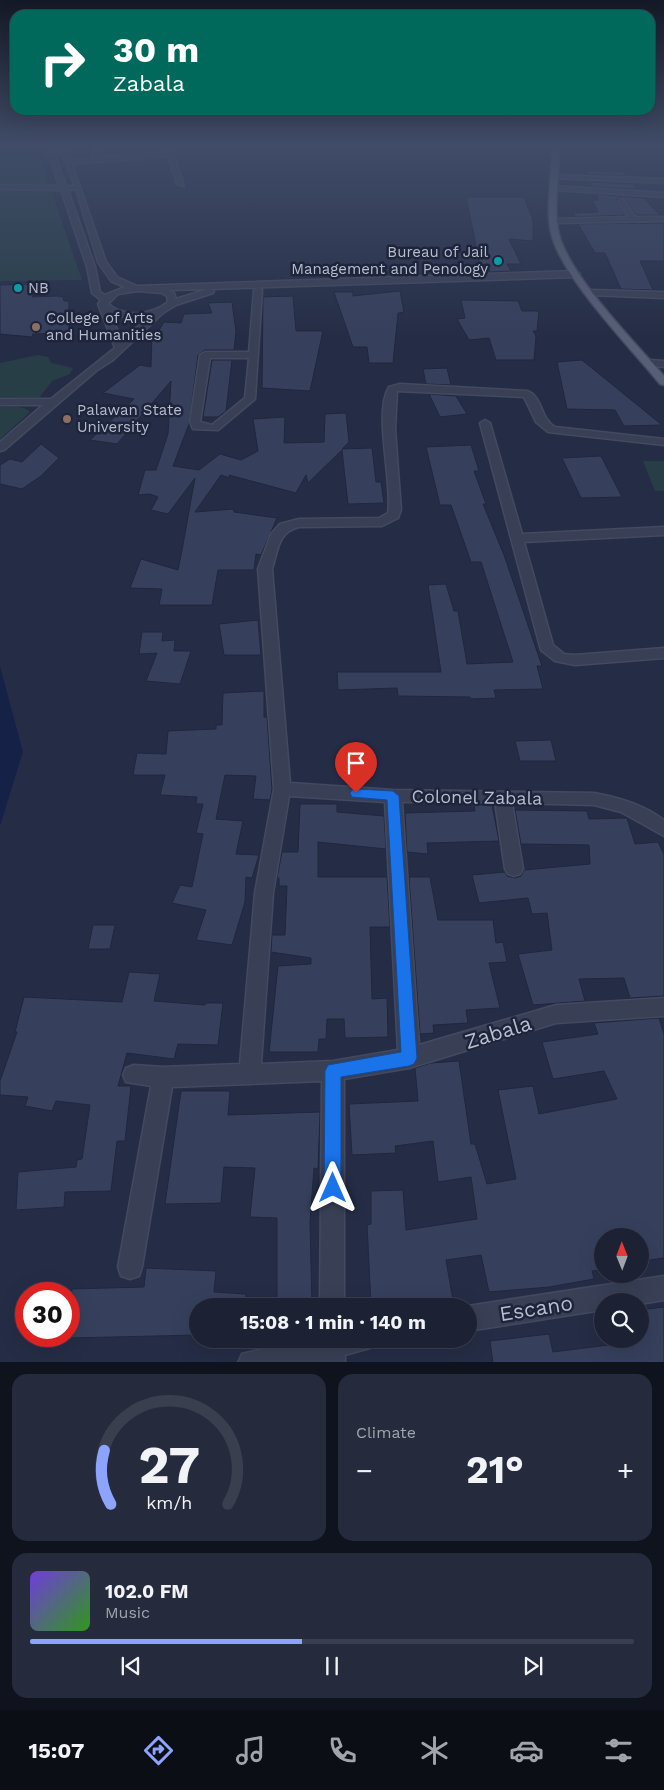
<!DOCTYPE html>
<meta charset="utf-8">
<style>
body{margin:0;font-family:"Work Sans",sans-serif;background:#252a3c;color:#f1f3f6;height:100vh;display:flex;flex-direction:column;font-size:19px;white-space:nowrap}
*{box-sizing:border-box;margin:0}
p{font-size:16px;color:#a0a4ac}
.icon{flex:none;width:28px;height:28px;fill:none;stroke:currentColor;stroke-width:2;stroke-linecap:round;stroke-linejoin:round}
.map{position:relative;height:1362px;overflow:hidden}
.panel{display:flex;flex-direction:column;gap:12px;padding:12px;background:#0f131d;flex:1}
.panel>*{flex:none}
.banner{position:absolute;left:10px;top:10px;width:645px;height:105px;border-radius:15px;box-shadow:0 5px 20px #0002,0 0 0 1px #3a3f4f;background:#00695c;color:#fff;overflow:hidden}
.needle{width:32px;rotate:359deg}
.buttons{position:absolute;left:594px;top:1228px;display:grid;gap:10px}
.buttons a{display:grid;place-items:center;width:55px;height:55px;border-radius:50%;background:#1c2234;box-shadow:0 5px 20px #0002,0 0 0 1px #3a3f4f;font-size:25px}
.speed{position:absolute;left:15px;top:1282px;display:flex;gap:10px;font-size:25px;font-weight:700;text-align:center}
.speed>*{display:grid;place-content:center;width:65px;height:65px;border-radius:50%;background:#1c2234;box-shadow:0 5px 20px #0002,0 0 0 1px #3a3f4f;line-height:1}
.speed .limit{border:8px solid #d22;background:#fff;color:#111}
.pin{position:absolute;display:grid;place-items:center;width:42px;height:42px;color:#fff;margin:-51px -21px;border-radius:50% 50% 50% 0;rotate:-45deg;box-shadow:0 0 5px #0007}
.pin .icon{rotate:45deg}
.me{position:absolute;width:55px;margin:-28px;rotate:0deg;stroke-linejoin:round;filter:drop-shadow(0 0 4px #0008)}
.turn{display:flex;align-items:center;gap:18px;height:105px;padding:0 20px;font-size:22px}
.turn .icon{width:65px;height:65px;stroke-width:2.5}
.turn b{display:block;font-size:35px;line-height:42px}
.big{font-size:38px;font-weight:700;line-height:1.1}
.panel .tile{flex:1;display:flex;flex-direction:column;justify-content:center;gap:8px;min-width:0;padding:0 18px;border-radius:15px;background:#252a3c}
.panel .dial{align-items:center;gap:0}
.dial svg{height:130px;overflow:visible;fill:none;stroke:#3a3f4f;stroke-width:7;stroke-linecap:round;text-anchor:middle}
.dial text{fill:#f1f3f6;stroke:none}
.song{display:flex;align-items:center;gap:15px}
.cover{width:60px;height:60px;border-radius:8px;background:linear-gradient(135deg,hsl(260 70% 55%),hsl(110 70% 35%))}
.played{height:5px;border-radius:2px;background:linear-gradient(90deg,#8ca4ff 45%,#3a3f4f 45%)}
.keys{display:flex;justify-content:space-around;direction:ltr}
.heat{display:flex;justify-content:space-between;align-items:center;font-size:28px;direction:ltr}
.panel .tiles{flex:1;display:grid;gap:12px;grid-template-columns:1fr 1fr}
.tile:last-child{grid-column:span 2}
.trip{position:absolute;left:189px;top:1298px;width:288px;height:50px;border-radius:25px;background:#1c2234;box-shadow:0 5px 20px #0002,0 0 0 1px #3a3f4f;font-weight:700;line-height:50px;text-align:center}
.tab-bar{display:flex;height:80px;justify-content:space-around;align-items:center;background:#0b0e15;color:#a0a4ac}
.tab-bar .icon{width:35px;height:35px}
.tab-bar .selected{color:#8ca4ff}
.tab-bar b{font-size:22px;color:#f1f3f6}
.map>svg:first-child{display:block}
.green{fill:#273e47}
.water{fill:#152147}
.building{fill:#36405d;stroke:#20273d}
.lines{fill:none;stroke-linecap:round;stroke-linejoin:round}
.minor-casing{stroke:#43495f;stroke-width:3}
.major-casing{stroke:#43495f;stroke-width:3}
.minor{fill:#394056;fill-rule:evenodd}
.major{fill:#575f76;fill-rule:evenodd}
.route{fill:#1a73e8;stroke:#114b97}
.culture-dot{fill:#0f9aa8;stroke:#1e253b;stroke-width:2}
.education-dot{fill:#8d6e63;stroke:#1e253b;stroke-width:2}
.labels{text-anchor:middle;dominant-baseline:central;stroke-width:5;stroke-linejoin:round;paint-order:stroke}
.far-poi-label{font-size:15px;fill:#b7bccf;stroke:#1e253b;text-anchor:start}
.street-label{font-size:18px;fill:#b7bccf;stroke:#1e253b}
.near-street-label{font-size:21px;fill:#b7bccf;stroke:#1e253b}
</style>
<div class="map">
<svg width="664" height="1363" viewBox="0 0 664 1363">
<rect width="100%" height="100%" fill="#252d46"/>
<!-- green -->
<path class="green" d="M0,146H36L82,280L0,281Z
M38,355L48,357L51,363L73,368L70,374L52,381L39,398L0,397V363Z
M0,407C10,407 23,405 30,412L0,439Z
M643,461H664V491H655Z"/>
<!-- water -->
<path class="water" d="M0,666L23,752L0,826Z"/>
<!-- building -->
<path class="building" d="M586,171L625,172L627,176L587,174Z
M590,182L633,184L637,189L592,187Z
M596,194L644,198L660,215H637L622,197L616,200L625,215L575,217L574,213L598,212L592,200H598Z
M466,197H524L533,220V241L509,239L521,264H507L511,271L490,272L487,264L480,265Z
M664,223V261H640L653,290L621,289L605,253H595L578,224Z
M37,284L32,297L57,296L63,297L64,301H69V333L33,334L32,337L0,334V285Z
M400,291L404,312L398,313L393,363H369L367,347H353L334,292H353V296Z
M293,296L296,331H323L310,391L262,388L263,297Z
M461,300L518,301L522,311H539L537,331H533L536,336L534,360H496L489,338L469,340L457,319L465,318Z
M232,302L236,332L234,350H205L198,355L189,424L173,466L199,470L220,454L241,460L258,451L253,419L285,417L284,443L324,442L325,414L346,413L349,442L342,449L372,448L376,482H381L384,503L348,504L342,450L308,483L306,475L296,493L229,475L230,478L221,475L195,512L234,509V512L277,518L261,555L256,554L254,570H218L212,605H159L162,589L130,588L141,559L178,570L182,550L195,478L168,514L151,510L158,497L150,494L138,495L145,470H156L168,434L171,381L117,444L90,440L134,399L103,393L140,365L151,367L152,333L158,332L164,322L181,323L184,314L212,313L208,303Z
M212,360H232L226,411L218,417H203Z
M582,360L662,425L624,426L615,410L567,409L557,362Z
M447,368L451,385L426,384L423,369Z
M429,394L456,396L467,414L440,417Z
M41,444L59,458L41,476L22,489L0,484V465L10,459L22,462Z
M471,445L479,471H474L486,504H483L504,555L542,666H537L543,689L494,690L496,698L470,699V697L398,696L397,688L338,690L337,672H441L428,585L446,584L454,611H458L467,664L513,662L481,562H471L451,505H440L426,447Z
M601,456L622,497L581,498L562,458Z
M258,620L261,655H224L219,624Z
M142,632H163L162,641L175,640L174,651H191L180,684L146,681L157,653L139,654Z
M264,691V717H267L272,789L270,800L253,799L256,776L225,775L216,819L243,821L236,854L259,855L252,878L246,877L245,902L232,945L196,940L206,910L172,903L180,885L192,887L203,834L196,833L203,804H196L197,797L160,795L165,775H133L137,753L166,754L168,731L216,729V725H222L223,693Z
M551,740L556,761H520L515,741Z
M300,804H337V812L384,816L386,849L318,842V877H387L390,927H370L372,999L387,998L388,1037L345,1038L344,1019H327L326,1039H319L318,1052H269L278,966L311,964V958L271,952L272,935H285L287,886H279V878H277L282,852H298Z
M474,805H492L499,841L427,843L428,854L407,852L405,813L475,811Z
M515,810L587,811L589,819L627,818L635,844L658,842L664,854V996L630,998L624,978L579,979L585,1001L533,1005L518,954L552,950L547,913L532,914L528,898L479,903L472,875L505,872L507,876L515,878L521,876L524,870L590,864L589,845L521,844Z
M409,877H430L438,920H493L496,943L503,942L507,962L489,963L500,1008L466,1010L468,1023L433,1025L434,1033L420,1034Z
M93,925H115L110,949H88Z
M129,972L160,974L154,1001L205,1005V1003H223L218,1045L178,1044L174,1059L127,1053L118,1086H131L125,1141H117L111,1191L65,1192L64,1207L16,1210L18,1172L76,1167L77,1160L82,1159L90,1105L56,1101L52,1111L25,1106L28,1097L0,1095V1081L17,1032H15L24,997L122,1002Z
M659,1018L664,1034V1258L643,1261L640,1252V1236H602V1270L592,1271L594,1279L549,1287L489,1292L481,1255L446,1260L453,1300L371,1305L367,1225L371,1224V1191L403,1190L406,1230L477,1219L471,1177L438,1182L433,1141L395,1146L396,1153L352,1155L349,1104L418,1101L415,1068L431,1063L459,1061L471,1144H475L487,1184L516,1179L498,1090L533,1086L539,1114L617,1099L604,1071L553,1079L542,1042L598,1034L594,1023Z
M181,1091H230L228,1115L320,1112L318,1169L314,1168L310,1222L312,1306H277V1218L250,1217L255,1168L224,1167L221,1203L165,1204Z
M146,1268L216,1271L214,1292L246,1294L245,1306H198V1335L69,1338L72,1289L144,1287Z
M664,1307V1363H493L490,1341L549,1334L553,1352L640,1341V1310Z"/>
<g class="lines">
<!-- minor casing -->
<g class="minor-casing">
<path id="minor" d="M46,146H52L66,186H75L59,146H65L71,160L95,158L94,150L104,146H112L100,152L101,157L167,152L165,146H171L184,186L177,184L168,156L72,164L106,262L117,277L137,286L576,271L580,274L576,277L211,289L214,291L213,293L176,305L163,313L113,360L96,371L4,450L0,451V442L43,405H0V399H51L115,348L98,304L101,300L92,293L87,267L61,190L0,189V185L59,186ZM76,189L98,262L111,281L125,287L105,295L100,292L95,267L68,190ZM208,289L176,299L174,293L169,290ZM138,291L162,293L167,296L168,302C152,315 124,318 108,304L118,294ZM111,314L128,318L148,317L122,342Z
M555,175L664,179V183L553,178Z
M552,186L664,193V197L555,190Z
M622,199L636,217H664V221L554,223L550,221L554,219L628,217L618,201Z
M258,287L262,290L255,399L218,430L193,429L190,422L200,355L205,352H249L254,290ZM210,358H249L245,398L212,425L200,422Z
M591,290L664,292V298L588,295L587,293Z
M649,360L664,361V367L645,365V361Z
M400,384L527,391C543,396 540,419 555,427L664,439V445L548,432L536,422L524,397L397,391L395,429L401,510L398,518L382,526L299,527C278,532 278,550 272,569L290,783L393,790L594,793C620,798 642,804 664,820V836L621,812L594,805L512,803L523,869L520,874L514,876L508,874L505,869L495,802H402L419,1045L556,1005L664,998V1016L556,1023L409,1068L344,1079V1306H320L322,1081L172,1087L142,1267L139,1276L130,1279L121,1276L118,1267L151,1086L126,1082L123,1075L126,1068L134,1065L163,1067L240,1064L255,893L274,789L258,569L271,534L280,524L299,519L379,518L388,513C393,482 373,412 389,387ZM289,796L385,802L398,1050L333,1061L261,1064L273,893Z
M485,420L490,423L522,534L664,527V535L524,542L553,645L564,654L575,655L664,648V658L575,665L555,661L541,650L480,423Z
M664,1276V1300L640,1304V1301H602V1310L468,1331V1306Z
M303,1339H374L370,1348L345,1355V1363H238L242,1354Z"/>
</g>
<!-- major casing -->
<g class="major-casing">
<path id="major" d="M552,146H558C561,175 552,206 559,234C570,277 634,341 664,376V385L660,384C631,348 561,277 551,233C545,206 553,174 552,146Z"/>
</g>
<!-- minor -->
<use href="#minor" class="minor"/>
<!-- major -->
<use href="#major" class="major"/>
</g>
<!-- sky -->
<linearGradient id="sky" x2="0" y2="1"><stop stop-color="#141926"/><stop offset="0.43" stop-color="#404c68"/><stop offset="1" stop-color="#404c68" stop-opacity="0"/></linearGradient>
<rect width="664" height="337" fill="url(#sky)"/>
<!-- route -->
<path class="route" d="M356,789L393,791L399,796L417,1058L414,1064L409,1066L341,1077V1188L339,1195L333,1197L327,1195L324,1188L325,1071L328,1065L401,1052L387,800L352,797L350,793L352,790Z"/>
<!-- markers -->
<g class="culture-dot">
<circle cx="498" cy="261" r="5"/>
<circle cx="18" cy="288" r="5"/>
</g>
<g class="education-dot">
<circle cx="36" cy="327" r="5"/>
<circle cx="67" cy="419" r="5"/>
</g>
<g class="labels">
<!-- far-poi labels -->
<g class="far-poi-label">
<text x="488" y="252" text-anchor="end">Bureau of Jail<tspan x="488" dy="17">Management and Penology</tspan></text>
<text x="28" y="288">NB</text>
<text x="46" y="318">College of Arts<tspan x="46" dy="17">and Humanities</tspan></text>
<text x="77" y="410">Palawan State<tspan x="77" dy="17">University</tspan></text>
</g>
<!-- street labels -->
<g class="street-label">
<text transform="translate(477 797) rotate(1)">Colonel Zabala</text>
</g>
<!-- near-street labels -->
<g class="near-street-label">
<text transform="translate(498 1032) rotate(-17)">Zabala</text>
<text transform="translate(536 1308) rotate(-9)">Escano</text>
</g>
</g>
</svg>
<div class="buttons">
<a><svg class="needle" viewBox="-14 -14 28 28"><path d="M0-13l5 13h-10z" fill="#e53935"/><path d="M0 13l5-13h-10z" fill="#a0a4ac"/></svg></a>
<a><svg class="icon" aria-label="search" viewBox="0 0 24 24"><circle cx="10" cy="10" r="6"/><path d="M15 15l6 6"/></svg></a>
</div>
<div class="speed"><div class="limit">30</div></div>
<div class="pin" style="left:356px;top:793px;background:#d93025"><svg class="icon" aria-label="arrive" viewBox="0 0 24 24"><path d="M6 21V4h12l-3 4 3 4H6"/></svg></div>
<svg class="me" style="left:333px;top:1188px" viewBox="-20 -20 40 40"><path d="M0-17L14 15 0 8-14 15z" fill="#1a73e8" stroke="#fff" stroke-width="4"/></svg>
<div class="trip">15:08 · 1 min · 140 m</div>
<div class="banner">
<div class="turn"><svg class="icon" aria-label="right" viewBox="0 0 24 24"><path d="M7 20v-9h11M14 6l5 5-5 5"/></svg><div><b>30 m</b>Zabala</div></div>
</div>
</div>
<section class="panel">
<div class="tiles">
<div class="tile dial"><svg viewBox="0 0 100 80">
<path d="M14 69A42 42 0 1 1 86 69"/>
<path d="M14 69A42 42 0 0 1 10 36" stroke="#8ca4ff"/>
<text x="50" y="56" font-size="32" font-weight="700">27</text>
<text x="50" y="72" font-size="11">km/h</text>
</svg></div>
<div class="tile"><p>Climate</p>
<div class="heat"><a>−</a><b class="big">21°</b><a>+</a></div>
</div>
<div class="tile">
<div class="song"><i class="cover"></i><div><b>102.0 FM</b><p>Music</p></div></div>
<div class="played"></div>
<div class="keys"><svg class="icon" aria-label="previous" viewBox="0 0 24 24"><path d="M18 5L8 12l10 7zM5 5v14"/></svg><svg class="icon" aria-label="pause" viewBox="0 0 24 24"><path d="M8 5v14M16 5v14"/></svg><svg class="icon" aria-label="next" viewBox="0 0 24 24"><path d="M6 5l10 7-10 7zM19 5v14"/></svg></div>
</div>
</div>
</section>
<nav class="tab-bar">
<b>15:07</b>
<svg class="icon selected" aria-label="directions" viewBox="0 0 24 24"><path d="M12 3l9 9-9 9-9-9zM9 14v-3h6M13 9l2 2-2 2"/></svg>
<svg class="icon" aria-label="music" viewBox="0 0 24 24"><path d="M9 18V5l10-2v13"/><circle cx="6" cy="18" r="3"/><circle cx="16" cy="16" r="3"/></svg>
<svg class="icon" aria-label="phone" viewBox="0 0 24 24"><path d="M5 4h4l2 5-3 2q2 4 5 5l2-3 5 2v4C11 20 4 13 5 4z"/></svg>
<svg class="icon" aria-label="climate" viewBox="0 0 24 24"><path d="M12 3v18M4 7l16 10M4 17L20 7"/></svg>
<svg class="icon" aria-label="car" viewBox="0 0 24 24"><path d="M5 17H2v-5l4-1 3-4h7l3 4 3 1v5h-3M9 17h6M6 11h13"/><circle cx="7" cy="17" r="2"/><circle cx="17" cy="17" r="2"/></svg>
<svg class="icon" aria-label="filters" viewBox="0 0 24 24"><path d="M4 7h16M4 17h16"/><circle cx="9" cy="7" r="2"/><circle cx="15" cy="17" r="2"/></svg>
</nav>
